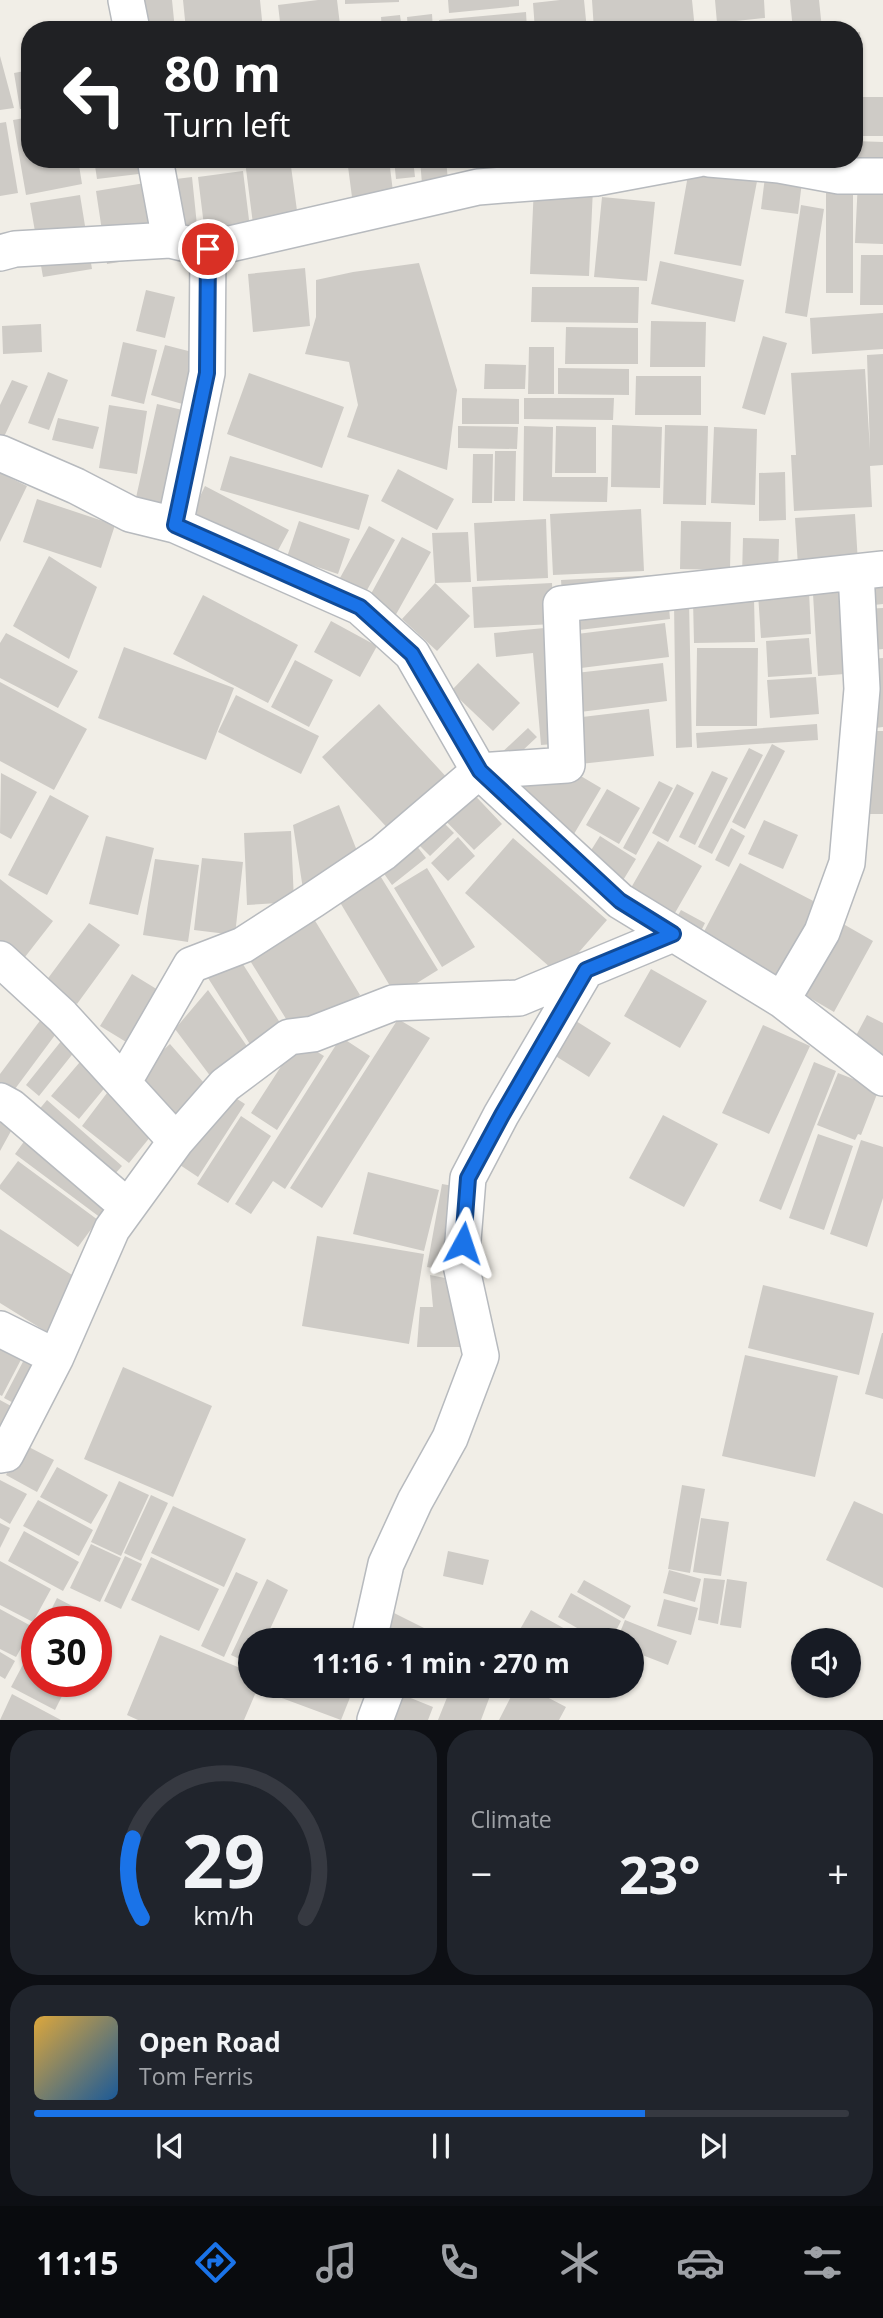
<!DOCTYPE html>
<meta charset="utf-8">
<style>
body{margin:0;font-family:"Open Sans",sans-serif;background:#20242c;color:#f1f3f6;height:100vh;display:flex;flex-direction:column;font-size:26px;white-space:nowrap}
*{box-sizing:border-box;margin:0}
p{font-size:23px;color:#9ea1a6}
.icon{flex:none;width:38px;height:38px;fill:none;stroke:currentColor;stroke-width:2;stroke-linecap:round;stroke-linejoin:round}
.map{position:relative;height:1720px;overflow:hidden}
.details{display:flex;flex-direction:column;gap:10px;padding:10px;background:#0d0f14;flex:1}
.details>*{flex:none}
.guide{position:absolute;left:21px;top:21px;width:842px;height:147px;border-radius:28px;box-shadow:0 2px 5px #0004;background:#202124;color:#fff;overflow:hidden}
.buttons{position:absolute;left:791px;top:1628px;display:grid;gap:14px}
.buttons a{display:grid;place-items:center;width:70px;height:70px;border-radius:50%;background:#171b24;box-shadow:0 2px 5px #0004;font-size:35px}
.speed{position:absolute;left:21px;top:1606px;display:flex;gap:14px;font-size:35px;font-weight:700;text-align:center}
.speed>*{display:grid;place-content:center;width:91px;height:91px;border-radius:50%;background:#171b24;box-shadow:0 2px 5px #0004;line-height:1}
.speed .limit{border:10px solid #d22;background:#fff;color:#111}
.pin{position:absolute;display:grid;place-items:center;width:60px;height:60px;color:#fff;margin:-30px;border:4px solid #fff;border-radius:50%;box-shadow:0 2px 7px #0007}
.me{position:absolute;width:77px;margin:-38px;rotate:5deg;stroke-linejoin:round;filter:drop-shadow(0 0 5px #0008)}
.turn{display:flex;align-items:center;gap:24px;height:147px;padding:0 28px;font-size:32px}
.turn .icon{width:91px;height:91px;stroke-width:2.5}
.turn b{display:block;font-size:49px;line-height:60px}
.big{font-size:52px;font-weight:700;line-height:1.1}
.details .card{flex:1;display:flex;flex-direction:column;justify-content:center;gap:10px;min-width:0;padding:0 24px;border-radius:28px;background:#20242c}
.details .dial{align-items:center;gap:0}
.dial svg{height:182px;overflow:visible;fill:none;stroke:#363941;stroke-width:7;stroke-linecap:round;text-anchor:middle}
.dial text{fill:#f1f3f6;stroke:none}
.song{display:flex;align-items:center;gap:21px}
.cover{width:84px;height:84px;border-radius:10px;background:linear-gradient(135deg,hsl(40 70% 55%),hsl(210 70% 35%))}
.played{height:7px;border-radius:4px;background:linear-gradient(90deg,#1a73e8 75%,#363941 75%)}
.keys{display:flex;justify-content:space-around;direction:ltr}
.heat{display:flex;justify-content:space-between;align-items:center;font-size:38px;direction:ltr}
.details .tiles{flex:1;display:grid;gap:10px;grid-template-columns:1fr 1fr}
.card:last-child{grid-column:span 2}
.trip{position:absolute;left:238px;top:1628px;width:406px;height:70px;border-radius:35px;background:#171b24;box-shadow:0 2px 5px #0004;font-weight:700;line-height:70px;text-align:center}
.menu{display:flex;height:112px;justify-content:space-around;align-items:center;background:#090b0e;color:#9ea1a6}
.menu .icon{width:49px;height:49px}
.menu .current{color:#1a73e8}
.menu b{font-size:32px;color:#f1f3f6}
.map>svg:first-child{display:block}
.building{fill:#cecbc6}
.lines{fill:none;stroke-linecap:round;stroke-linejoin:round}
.street-casing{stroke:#b7babe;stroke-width:38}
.street{stroke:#fff;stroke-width:35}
.route-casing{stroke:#114b97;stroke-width:18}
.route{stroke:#1a73e8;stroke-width:12}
</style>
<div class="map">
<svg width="883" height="1720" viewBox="0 0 883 1720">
<rect width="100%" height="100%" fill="#f1eee7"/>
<!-- building -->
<path class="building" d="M127,0H172L175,30H130Z
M183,0H260L263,30H186Z
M318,0H337L340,25L281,30L278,5Z
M345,0H399V2L345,4Z
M448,0H519V6L449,13Z
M560,0H584L587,30H535L533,3Z
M592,0H692L695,30H594Z
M715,0H764L765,18L717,23Z
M790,0H819L822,29L793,30Z
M526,12L527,30H440L439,20Z
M432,14L433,30H408L407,17Z
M400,15L402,30H382L381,17Z
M377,23V30H352L351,26Z
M787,23V30H758V26Z
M860,32L861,57L854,58V33Z
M0,56L14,108L0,110Z
M30,70V108L20,109L14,73Z
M854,97H883V136H854Z
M30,117V159H78L82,184L26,195L13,120Z
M6,122L18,193L0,196V123Z
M854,141L883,142V171L854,159Z
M94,159H145L147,173L97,179Z
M194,159H290L298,218L253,224L245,161L195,167Z
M347,159H389L393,192L352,197Z
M394,159H413L415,177L396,179Z
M420,159H446L448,181L422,184Z
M690,164L758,176L741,266L674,254Z
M766,169L803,174L798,214L761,209Z
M243,171L250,228L205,234L198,177Z
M192,177L198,235L159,240L152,182Z
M858,180L883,181V244L855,243Z
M826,182H853V293H826Z
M145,183L156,256L107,264L96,191Z
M534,186L593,188L589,276L530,274Z
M80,195L92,269L43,277L30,203Z
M602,197L655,202L647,281L594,277Z
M801,205L824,209L807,317L785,313Z
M861,255H883V305H860Z
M660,261L744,280L735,322L651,304Z
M419,263L457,390L447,470L347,437L358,405L349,362L305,354L316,317V280L353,272Z
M305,268L310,326L253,332L248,274Z
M532,287H639L638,323L531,322Z
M146,290L175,297L165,338L136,331Z
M883,313V349L812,354L810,318Z
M651,321L706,322L705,367H650Z
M41,324L42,352L3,354L2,326Z
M566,327L638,328V364H565Z
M763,336L787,343L765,415L742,408Z
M123,342L157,350L144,404L111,396Z
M165,345L200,354L186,405L151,395Z
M529,347H554V394H528Z
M883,354V465L870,466L872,507L794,511L791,455H796L791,373L865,369L870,450L867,355Z
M485,364L526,365L525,389H484Z
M558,368L629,369V395L558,394Z
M48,372L68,380L49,430L28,423Z
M249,373L344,407L322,468L227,434Z
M636,376H701V415H635Z
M12,380L28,386L2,441L0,440V405Z
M462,398L519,399V424H462Z
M524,398H614L613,420L524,419Z
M157,404L191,412L169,509L135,502Z
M109,405L147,411L137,474L99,468Z
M58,418L99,427L93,449L52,440Z
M612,425L662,427L660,488L611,487Z
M665,425L708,426L706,505L663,504Z
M458,426L518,427L517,449L458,448Z
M524,426L553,427L552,477H608L607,502L523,501Z
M556,426L596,427V473H555Z
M714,427L757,429L755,505L711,503Z
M495,451H516L515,501H494Z
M473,454H493L492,503H472Z
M230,456L369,495L359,530L220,490Z
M398,469L454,499L437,530L381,501Z
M785,472L786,520L759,521V473Z
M0,473L27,486L0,542Z
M205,486L289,530L275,556L192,513Z
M37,499L115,525L101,568L23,542Z
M641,509L644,571L553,575L550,514Z
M855,514L858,563L798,566L795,518Z
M546,519L548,578L477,581L474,523Z
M299,521L350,539L338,574L287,557Z
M681,521L731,522L730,570L680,569Z
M369,526L395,540L362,599L336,585Z
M468,532L471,582L435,583L432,533Z
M402,537L431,552L394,618L366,603Z
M743,538L779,539L778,576H742Z
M49,556L97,587L69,659L13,626Z
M883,574V604L864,606L862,576Z
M658,575V590L562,594L561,580Z
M435,583L470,616L437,651L402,619Z
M552,583L554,624L474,628L472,587Z
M809,591L811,634L761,638L758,594Z
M853,591L858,673L818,676L813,594Z
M203,595L298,645L268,703L173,654Z
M668,596L670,619L571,631L568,608Z
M754,598L755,642L694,643L693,600Z
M674,602H689L692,747L676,748Z
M883,608V649L866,651L863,609Z
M331,621L377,646L360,677L314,652Z
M665,623L669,657L573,669L569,635Z
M555,627L566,743L541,745L533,653L496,657L494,633Z
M6,633L78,671L58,708L0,678V643Z
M809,638L812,674L768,677L766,641Z
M124,647L234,688L206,760L98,718Z
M697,648H758L757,726H696Z
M883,658V727L875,728L870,659Z
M295,660L333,680L309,727L271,707Z
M478,663L520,703L493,731L451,691Z
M663,663L667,701L580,712L576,673Z
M816,677L819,714L770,718L767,680Z
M0,682L87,729L54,790L0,761Z
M236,695L319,736L301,774L218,732Z
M379,704L451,782L393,834L322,757Z
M649,709L654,756L580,764L574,718Z
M817,724L818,740L697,748L696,733Z
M528,728L537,737L506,766L498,756Z
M871,731H883V814H867Z
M772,744L785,751L745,829L732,822Z
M749,748L763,755L712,854L698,847Z
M712,771L728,778L695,845L679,837Z
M574,772L601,788L574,834L541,814L509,787Z
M1,773L37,792L11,839L0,833Z
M659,781L673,788L636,855L623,848Z
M677,784L694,793L668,842L652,833Z
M466,786L502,824L474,850L438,813Z
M607,789L640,808L619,844L586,825Z
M50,795L89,816L47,895L8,875Z
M339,805L359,856L303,889L293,825Z
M437,816L454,833L430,856L413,839Z
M764,820L798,835L783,869L748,854Z
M731,828L745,836L729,867L715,860Z
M291,831L294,902L247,905L244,833Z
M106,836L154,848L138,915L89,904Z
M600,836L636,859L622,882L585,860Z
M458,837L475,856L448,881L431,863Z
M513,838L607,920L559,975L465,893Z
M413,841L426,858L392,885L380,868Z
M658,841L702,866L668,925L624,900Z
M202,858L243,862L235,935L194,930Z
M155,859L199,865L188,942L143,935Z
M740,863L825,907L783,987L698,943Z
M427,868L475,947L442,967L394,888Z
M376,869L438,970L396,996L335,894Z
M0,879L53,921L18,966L0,952Z
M681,910L705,923L696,941L671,928Z
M314,919L360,995L296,1035L249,959Z
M838,921L873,941L834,1012L798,991Z
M89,923L120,945L77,1004L46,981Z
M239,958L284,1029L253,1049L208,978Z
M651,969L707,1001L680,1048L624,1016Z
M132,974L163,993L131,1045L100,1026Z
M208,990L251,1052L217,1085L175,1029Z
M45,1014L61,1027L9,1097L0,1091V1074Z
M867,1015L883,1023V1062L851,1045Z
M568,1016L611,1043L589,1077L546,1050Z
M398,1019L430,1038L322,1208L290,1188Z
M763,1025L810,1046L769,1134L722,1113Z
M66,1035L79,1046L39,1096L26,1085Z
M341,1037L370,1056L285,1189L273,1181L251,1214L235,1204Z
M298,1040L324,1056L277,1130L251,1113Z
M170,1044L211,1091L171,1127L130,1080Z
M85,1056L112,1079L79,1119L51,1096Z
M814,1062L836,1071L781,1210L759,1201Z
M838,1073L879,1089L861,1135L858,1134L855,1140L817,1125Z
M223,1090L245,1104L198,1177L177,1163Z
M107,1093L155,1131L129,1163L82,1126Z
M47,1100L122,1166L107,1183L32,1118Z
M0,1114L16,1122L0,1151Z
M663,1115L718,1144L684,1207L629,1178Z
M241,1116L271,1136L228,1203L197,1184Z
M818,1134L853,1146L824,1230L789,1218Z
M28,1136L119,1203L105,1221L15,1154Z
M861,1140L883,1147V1198L867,1247L830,1234Z
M18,1161L98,1220L78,1247L0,1189V1185Z
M368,1172L439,1190L424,1251L353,1234Z
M442,1184L465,1188L450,1271L427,1267Z
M0,1229L83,1282L50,1334L0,1303Z
M317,1236L424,1254L409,1344L302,1326Z
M430,1275L450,1279L470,1347H417L420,1307H433Z
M763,1285L874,1313L859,1375L748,1348Z
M882,1333H883V1399L865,1394Z
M0,1339L25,1352L2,1396L0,1395Z
M27,1354L48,1365L25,1409L4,1398Z
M745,1355L838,1376L815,1477L722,1456Z
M123,1367L212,1406L173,1497L84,1459Z
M0,1400L22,1412L0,1448Z
M23,1444L54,1460L37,1492L6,1475Z
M57,1467L108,1495L91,1524L40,1497Z
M0,1480L27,1494L10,1524L0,1518Z
M119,1481L149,1495L121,1556L91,1542Z
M682,1485L705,1489L690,1573L668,1569Z
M151,1495L168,1503L141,1561L124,1553Z
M38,1500L93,1530L79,1556L23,1526Z
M854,1501L883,1514V1588L826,1560Z
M173,1506L246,1539L224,1587L151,1553Z
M701,1518L729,1522L721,1576L693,1572Z
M0,1523L10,1528L0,1548Z
M24,1531L79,1562L63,1591L8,1561Z
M91,1544L121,1558L100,1602L70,1588Z
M448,1551L489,1560L483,1585L443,1576Z
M125,1556L142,1564L121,1609L104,1601Z
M151,1557L219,1589L199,1631L131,1600Z
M0,1561L51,1589L33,1622L0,1605Z
M669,1570L701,1579L695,1602L663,1593Z
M236,1572L258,1582L224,1657L201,1646Z
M704,1578L725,1580L718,1624L698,1620Z
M267,1579L288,1590L265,1640H250V1664L231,1655Z
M727,1579L747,1582L741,1628L720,1625Z
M584,1580L631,1606L624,1619L577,1592Z
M571,1593L621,1621L611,1640H598L558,1617Z
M57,1598L101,1621L96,1630V1622H45Z
M664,1599L698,1608L691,1635L657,1626Z
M0,1609L33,1627L16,1657L0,1649Z
M531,1610L585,1640H514Z
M392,1612L448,1640H378Z
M625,1620L677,1641L668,1665L632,1651V1640H617Z
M160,1635L250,1672V1685H259L244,1720H138L127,1715Z
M37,1638V1682H69L55,1710L11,1687Z
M0,1652L15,1661L5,1679L0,1676Z
M283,1685H355L341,1720L279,1697Z
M452,1685H487L493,1688L481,1720H438Z
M517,1685H524L566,1707L559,1720H499Z
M391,1690L433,1707L428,1720H387Z
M12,1694L61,1720H0Z"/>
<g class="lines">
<!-- street casing -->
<g class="street-casing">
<path id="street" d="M126,0L132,30
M155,159L170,240
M709,159L779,165L839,176H883
M0,253L15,249L170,240L208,249L478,187L596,178L698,159
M0,453L76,486L130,514L175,525L360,607L412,654L479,771L620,901L782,1000L883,1078
M175,525L207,373L208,249
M0,959L62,1016L176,1141
M782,1000L822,932L847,863L862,689L856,572
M123,1083L191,965L243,945L313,900L383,853L479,771L567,765L561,604L883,569
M0,1101L11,1107L128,1207
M0,1329L56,1357
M0,1455L6,1454L56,1357L112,1229L176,1141L225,1085L289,1037L313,1034L393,1003L519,998L673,934
M369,1640L386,1564L415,1501L450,1438L481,1356L461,1265L468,1178L501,1115L586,970
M375,1720L387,1688L384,1685"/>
</g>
<!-- street -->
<use href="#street" class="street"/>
</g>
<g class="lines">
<!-- route casing -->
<g class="route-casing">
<path id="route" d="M208,249L207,373L175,525L360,607L412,654L480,771L620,901L673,934L586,970L502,1115L468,1178L463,1243"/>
</g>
<!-- route -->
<use href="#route" class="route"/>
</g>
</svg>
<div class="buttons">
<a><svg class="icon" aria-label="sound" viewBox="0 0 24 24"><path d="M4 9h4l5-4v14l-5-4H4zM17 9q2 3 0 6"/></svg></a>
</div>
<div class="speed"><div class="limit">30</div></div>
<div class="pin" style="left:208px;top:249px;background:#d93025"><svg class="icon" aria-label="arrive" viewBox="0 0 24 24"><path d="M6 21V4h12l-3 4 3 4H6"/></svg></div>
<svg class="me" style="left:463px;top:1243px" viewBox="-20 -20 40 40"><path d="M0-17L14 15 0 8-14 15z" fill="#1a73e8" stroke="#fff" stroke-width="4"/></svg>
<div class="trip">11:16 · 1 min · 270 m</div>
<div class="guide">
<div class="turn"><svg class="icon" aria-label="left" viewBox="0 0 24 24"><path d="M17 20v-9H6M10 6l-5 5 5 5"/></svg><div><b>80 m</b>Turn left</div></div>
</div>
</div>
<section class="details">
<div class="tiles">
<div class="card dial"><svg viewBox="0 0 100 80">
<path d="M14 69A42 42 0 1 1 86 69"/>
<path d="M14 69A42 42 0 0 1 10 34" stroke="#1a73e8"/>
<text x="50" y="56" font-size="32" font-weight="700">29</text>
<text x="50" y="72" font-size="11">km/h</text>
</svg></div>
<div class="card"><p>Climate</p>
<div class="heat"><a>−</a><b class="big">23°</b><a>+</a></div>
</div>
<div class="card">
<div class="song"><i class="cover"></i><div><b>Open Road</b><p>Tom Ferris</p></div></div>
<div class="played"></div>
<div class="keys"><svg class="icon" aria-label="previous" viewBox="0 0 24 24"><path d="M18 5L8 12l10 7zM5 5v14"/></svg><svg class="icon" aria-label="pause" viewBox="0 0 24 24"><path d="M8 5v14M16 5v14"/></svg><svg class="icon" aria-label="next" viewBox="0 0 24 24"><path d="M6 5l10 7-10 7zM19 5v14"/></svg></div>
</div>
</div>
</section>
<nav class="menu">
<b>11:15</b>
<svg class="icon current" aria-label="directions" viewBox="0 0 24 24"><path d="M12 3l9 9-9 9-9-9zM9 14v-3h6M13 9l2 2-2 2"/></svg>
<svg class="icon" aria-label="music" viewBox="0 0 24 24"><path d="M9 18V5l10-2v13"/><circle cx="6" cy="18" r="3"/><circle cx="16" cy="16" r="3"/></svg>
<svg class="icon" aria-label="phone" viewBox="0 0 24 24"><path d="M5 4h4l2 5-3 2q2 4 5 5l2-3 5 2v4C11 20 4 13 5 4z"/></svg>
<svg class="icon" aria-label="climate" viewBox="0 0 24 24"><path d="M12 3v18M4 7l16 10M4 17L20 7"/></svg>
<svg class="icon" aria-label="car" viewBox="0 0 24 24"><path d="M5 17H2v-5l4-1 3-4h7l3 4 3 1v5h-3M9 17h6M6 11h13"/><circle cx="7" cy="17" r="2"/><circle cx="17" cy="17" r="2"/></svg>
<svg class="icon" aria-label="filters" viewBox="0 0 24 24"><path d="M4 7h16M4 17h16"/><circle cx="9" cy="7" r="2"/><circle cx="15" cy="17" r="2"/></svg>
</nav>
